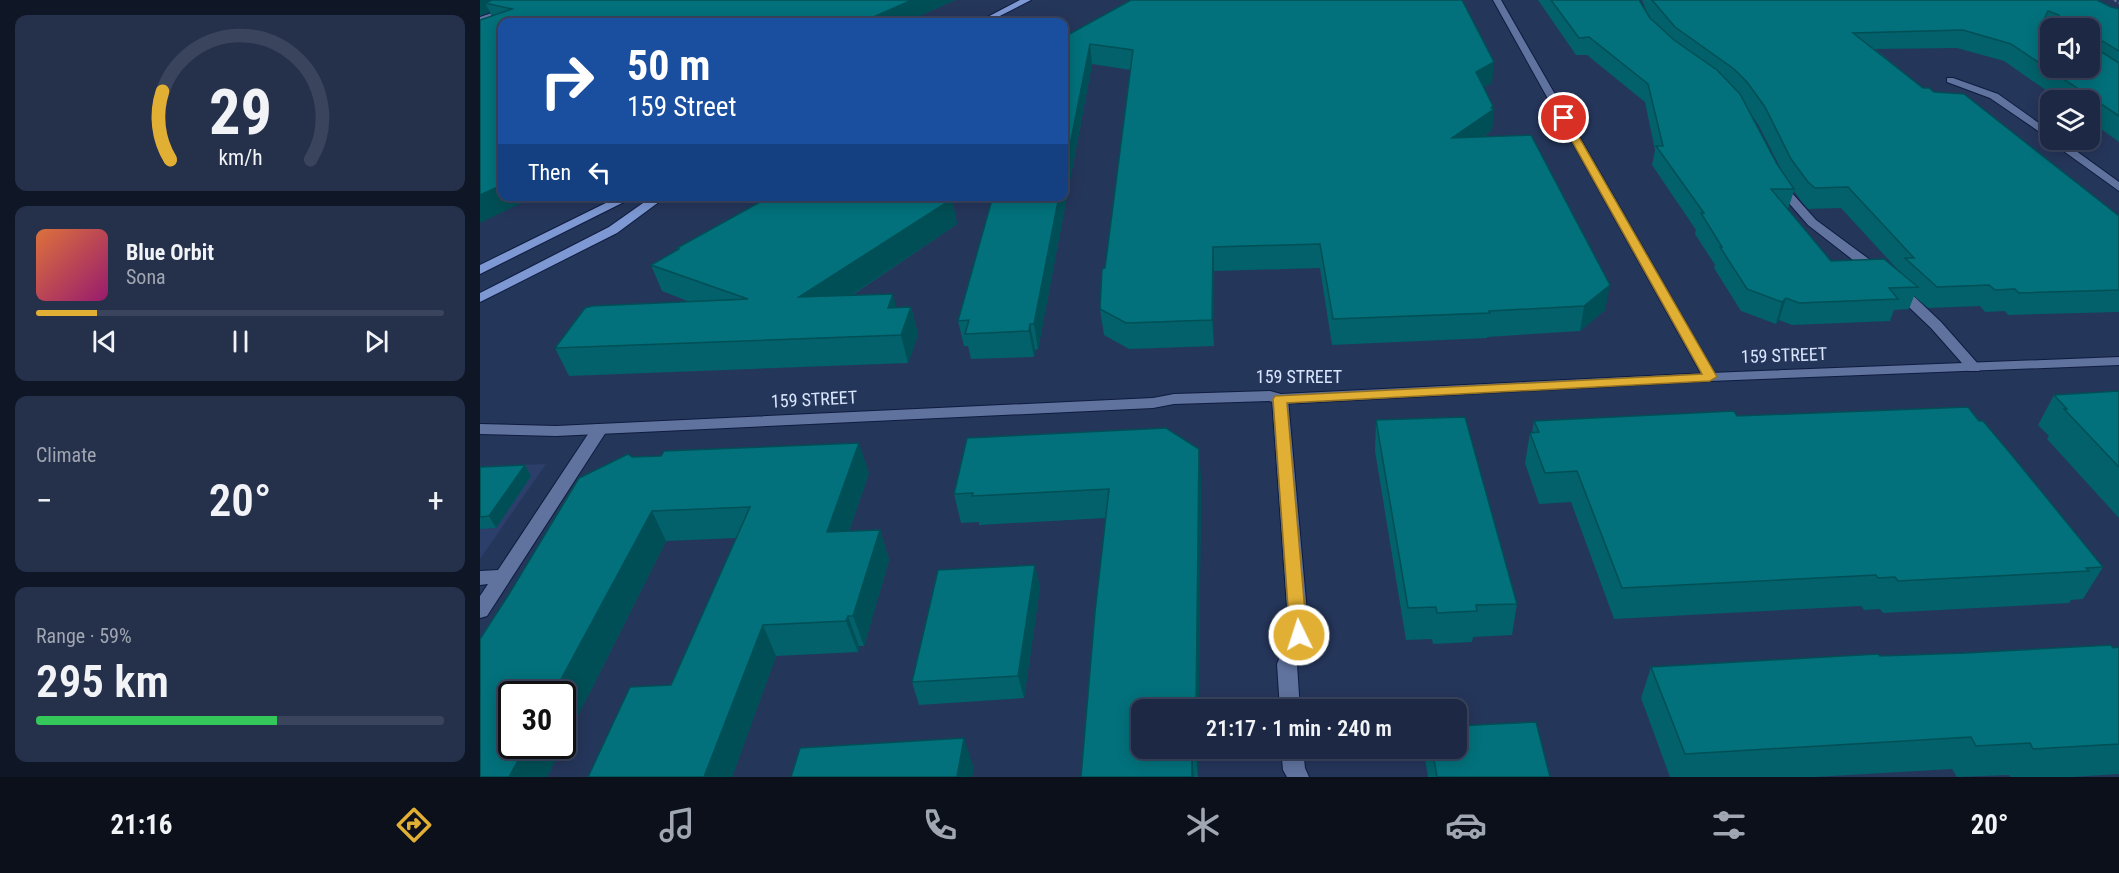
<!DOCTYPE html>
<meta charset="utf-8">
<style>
body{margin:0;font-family:"Roboto Condensed",sans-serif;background:#25304b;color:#f1f3f6;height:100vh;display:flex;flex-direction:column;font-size:22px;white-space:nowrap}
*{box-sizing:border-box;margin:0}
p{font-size:20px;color:#a0a6b2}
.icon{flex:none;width:33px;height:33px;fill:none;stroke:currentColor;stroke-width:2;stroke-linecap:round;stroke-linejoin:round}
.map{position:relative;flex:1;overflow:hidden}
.details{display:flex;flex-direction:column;gap:15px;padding:15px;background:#0f1625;width:480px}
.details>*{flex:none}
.top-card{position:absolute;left:18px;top:18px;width:570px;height:183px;border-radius:12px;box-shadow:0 3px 15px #0003,0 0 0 2px #3a445d;background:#1a4fa0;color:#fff;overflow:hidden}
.controls{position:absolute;left:1560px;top:18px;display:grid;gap:12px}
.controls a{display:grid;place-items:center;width:60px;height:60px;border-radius:12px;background:#1c2844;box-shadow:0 3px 15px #0003,0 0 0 2px #3a445d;font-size:30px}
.speed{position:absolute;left:18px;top:681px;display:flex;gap:12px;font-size:30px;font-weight:700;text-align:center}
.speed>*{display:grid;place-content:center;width:78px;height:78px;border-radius:50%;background:#1c2844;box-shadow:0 3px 15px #0003,0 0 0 2px #3a445d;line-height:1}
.speed .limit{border:3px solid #111;border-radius:9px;background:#fff;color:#111}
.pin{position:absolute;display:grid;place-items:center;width:51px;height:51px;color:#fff;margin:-26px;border:3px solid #fff;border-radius:50%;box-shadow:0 2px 6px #0007}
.me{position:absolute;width:66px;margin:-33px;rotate:356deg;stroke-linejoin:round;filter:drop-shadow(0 0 4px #0008)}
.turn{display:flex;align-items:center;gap:21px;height:126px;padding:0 30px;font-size:27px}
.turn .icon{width:78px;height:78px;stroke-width:2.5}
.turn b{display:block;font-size:42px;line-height:51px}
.then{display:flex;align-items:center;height:57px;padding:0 30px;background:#0003;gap:12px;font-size:22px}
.big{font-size:45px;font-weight:600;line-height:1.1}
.details .widget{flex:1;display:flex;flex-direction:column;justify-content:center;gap:9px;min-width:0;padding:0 21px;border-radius:12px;background:#25304b}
.details .dial{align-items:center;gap:0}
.dial svg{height:156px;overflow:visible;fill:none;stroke:#3a445d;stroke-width:7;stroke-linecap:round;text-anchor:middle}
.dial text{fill:#f1f3f6;stroke:none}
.song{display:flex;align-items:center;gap:18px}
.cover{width:72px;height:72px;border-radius:9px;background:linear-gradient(135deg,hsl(20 70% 55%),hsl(320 70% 35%))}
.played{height:6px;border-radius:3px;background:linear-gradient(90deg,#e1af34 15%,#3a445d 15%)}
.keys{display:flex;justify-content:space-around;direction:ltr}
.heat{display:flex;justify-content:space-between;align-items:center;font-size:33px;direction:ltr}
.charge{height:9px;border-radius:4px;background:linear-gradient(90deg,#34c759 59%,#3a445d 0)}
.trip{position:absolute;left:651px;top:699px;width:336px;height:60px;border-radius:12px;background:#1c2844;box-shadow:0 3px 15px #0003,0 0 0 2px #3a445d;font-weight:600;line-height:60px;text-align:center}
.menu{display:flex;height:96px;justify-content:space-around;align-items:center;background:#0b101b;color:#a0a6b2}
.menu .icon{width:42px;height:42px}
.menu .selected{color:#e1af34}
.menu b{font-size:27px;color:#f1f3f6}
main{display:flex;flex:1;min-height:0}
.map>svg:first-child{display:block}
.built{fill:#2c3e6a}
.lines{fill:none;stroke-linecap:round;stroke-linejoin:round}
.service-casing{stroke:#0e1c3f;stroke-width:2}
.minor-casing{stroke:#0e1c3f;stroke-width:2}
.tertiary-casing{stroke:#0e1c3f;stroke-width:2}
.primary-casing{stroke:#0e1c3f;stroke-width:2}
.path{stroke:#5f6f8f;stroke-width:2;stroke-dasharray:3 2;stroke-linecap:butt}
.service{fill:#60739e;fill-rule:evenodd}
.minor{fill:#60739e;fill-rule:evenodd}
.tertiary{fill:#60739e;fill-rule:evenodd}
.primary{fill:#7d98d3;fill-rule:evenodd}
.wall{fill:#02616a;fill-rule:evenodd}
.shaded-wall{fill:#014f56}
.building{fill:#02717b;stroke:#014f56;stroke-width:1.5;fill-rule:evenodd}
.route{fill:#e1af34;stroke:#927222;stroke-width:1.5}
.labels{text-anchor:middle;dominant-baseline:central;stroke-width:6;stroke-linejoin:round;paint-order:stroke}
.street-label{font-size:18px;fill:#d9e5fd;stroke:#25365b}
</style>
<main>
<section class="details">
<div class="widget dial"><svg viewBox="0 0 100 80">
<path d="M14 69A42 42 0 1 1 86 69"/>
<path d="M14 69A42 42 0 0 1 10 34" stroke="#e1af34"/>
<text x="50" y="56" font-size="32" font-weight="700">29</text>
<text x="50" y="72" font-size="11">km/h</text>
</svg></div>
<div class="widget">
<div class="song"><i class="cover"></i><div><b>Blue Orbit</b><p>Sona</p></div></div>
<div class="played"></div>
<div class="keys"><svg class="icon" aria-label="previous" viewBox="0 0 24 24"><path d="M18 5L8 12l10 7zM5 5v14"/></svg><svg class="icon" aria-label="pause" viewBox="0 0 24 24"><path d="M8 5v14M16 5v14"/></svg><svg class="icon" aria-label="next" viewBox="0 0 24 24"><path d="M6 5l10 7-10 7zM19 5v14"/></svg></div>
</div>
<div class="widget"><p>Climate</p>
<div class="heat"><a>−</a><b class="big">20°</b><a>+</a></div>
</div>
<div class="widget"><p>Range · 59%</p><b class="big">295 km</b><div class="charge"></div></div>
</section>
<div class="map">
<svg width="1639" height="777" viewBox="0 0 1639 777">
<rect width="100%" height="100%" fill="#25365b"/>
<!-- built -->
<path class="built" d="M66,464L0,559V466Z"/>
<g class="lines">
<!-- service casing -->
<g class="service-casing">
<path id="service" d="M1300,183L1304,184L1336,220L1401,268L1403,271L1401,274H1391L1328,225L1294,186Z
M1417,284L1422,285L1461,322L1499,365L1501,368L1499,371H1489L1451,328L1412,291L1410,288Z
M120,424L128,429L7,616L0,618V596L8,584L0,585V571L18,570L114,425Z"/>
</g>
<!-- minor casing -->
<g class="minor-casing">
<path id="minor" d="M50,0H62L0,23V17Z
M1013,0H1021L1237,377L1235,380H1225L1223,377Z
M1467,78H1473L1518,94L1570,131V140H1581L1639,182V191L1571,142L1570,139L1510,98L1467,82Z
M800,394L808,399L829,635L817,664L820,710H800L797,664L809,635L792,399Z
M801,748H823L825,768L829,777H807L803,770Z"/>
</g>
<!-- tertiary casing -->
<g class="tertiary-casing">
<path id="tertiary" d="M1639,357V365L1230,381L800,404L789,401L694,404L673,408L76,436L0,434V424L76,426L673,398L694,394L790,391L801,394L1230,373Z"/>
</g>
<!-- primary casing -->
<g class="primary-casing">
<path id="primary" d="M540,0H551L508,22H498Z
M140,196H156L0,274V265Z
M173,196H187L137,233L0,302V293L129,227Z"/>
</g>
<!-- path -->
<path class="path" d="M1634,0L1639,3"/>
<!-- service -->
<use href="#service" class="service"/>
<!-- minor -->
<use href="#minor" class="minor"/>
<!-- tertiary -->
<use href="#tertiary" class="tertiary"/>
<!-- primary -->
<use href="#primary" class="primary"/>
</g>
<!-- wall -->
<path class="wall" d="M0,0H475L426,22H22L11,16L10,12Z
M1058,0H1159L1169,17L1162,0H1617L1631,7L1639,9V142L1610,121V100H1580L1524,61L1477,48L1395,49L1443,88L1454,92L1639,216V312L1528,315L1525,311L1505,312L1500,306L1448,308L1434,296L1429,309L1414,310L1410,321L1312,325L1299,320L1296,324L1261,311L1234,268L1235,265L1215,234L1216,230L1172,165L1175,150L1165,102L1107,55H1096ZM1265,105L1279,126L1302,171L1297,164ZM1314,191L1322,202L1328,209L1361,208L1419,271L1351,261L1308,209Z
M584,37L1012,83L1004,87L1013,108L1012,130L1003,137L1125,310L1100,331L1007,337V338L852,345L840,268L734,271V346L649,349L624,335L620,309L651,70L612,64L558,349L555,350L554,357L491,359L488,346H484L478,321Z
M472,199L477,224L371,296L417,308L431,307L438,335L428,363L89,376L75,348L210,302L182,291L171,265L197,250V248Z
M1639,391V518L1567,439L1569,436L1558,425L1574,395Z
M1257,416L1623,567L1603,599L1591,600L1589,603L1403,613L1400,609L1384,610L1381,606L1134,619L1091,502L1059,504L1045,463L1050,433H1052L1054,421Z
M896,420L1037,604L1032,635L993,637L992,642L953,644L952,639L926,640L895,451Z
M152,457L389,473L369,531L400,530L409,560L384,646H379L378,652L296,656L252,777H108L191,685L256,538L186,541L67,777H0Z
M45,465L51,476L16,528L0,529V467Z
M721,477L718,777H601L626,518L499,525V522L481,523L474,494Z
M560,587L544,698L439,705L432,682Z
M1639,647V774L1593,777H1530L1529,775L1477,777L1472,769L1335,777H1190L1161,698L1171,667L1400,656Z
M946,748H976L1070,777H948L945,759Z"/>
<!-- shaded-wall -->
<path class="shaded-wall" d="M0,0H43L5,3L10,12L0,16Z
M432,0H475L426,22H382Z
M610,44L612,64L558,349L554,324L579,196H584V175Z
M1014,62L1012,83L994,93L996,72Z
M1013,106V110L1014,109L1012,130L970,160L972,138Z
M22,185V196H56L0,223V195Z
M472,199L477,224L328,324L319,297Z
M733,247L734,271V346L732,320Z
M1130,285L1125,310L1100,331L1104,306Z
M413,294L420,322L408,308Z
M1306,298L1299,320L1296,324L1302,302Z
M431,307L438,335L428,363L421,335Z
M550,324L555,350L554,357L549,331Z
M379,443L389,473L358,562L347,532Z
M719,449L721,477L719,710H716Z
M45,465L51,476L16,528L9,516Z
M172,511L186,541L67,777H29L46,746H82V694H73Z
M400,530L409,560L384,646L373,616Z
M555,565L560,587L544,698L538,676Z
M368,616L379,646L378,652L366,621Z
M283,625L296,656L252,777H224Z
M484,738L494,769L492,777H477Z
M715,748H719L718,777Z
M712,753L714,777H712Z"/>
<!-- building -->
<path class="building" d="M12,0H432L382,22H22V185L0,195V20L32,9L5,3Z
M651,0H982L1014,62L996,72L1013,106L1011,108L1014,109L972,138L1051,135L1130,285L1104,306L1009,311L1010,313L853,319L840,244L733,247L732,320L646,323L620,309L622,269L625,268L653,50L610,44L584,175V37Z
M1071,0H1159L1170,18L1194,40L1237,70L1260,94L1297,164L1314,189H1291L1351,261L1404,259L1438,287L1409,288L1418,299L1319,303L1306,298L1302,302L1267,289L1240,247H1242L1221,213H1224L1176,146H1183L1168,84L1109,37L1099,38Z
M1172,0H1617L1631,7L1639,9V51L1619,39H1616L1617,49L1639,63V116L1531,44L1483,30L1373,33L1443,88H1449L1454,92L1484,94L1639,216V290L1539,293L1535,289L1515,290L1509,285L1457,287L1425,258H1434L1368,187L1335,188L1328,182L1311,159L1285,107L1267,82L1254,69L1195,27ZM1568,11L1579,15L1578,24L1565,17ZM1570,28H1610V68H1570Z
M291,196H463L472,199L319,297L413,294L408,308L431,307L421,335L75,348L105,308L112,306L268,299L171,265L199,249L197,248Z
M513,196H579L554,324H550L549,331L485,334L489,320L478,321Z
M1639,391V467L1584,409H1587L1574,395Z
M1488,407L1499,421H1503L1535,459L1623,567L1606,568L1609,571L1418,581L1415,577L1398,578L1396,575L1142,588L1097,471L1065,473L1050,433L1059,432L1054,421L1254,411L1257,416Z
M985,417L1037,604L996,605L997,611L957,613L956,607L928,608L896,420Z
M686,428L719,449L716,710H662V748H715V753H712V777H601L615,612L629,489L492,496L493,493L474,494L487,438Z
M379,443L347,532L400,530L373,616H368L366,621L283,625L224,777H108L150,687L191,685L270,507L172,511L73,694H32V746H46L29,777H0V639L29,594L99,478L148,454L152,457L181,456L184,451Z
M45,465L9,516L0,517V467Z
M555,565L538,676L432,682L458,570Z
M1631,645L1633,648L1639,647V744L1553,749L1550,743L1496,746L1491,737L1205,754L1171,667L1398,654L1400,656L1486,653Z
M1056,722L1070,777H957L952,748H976V726Z
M484,738L477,777H311L320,748Z"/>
<!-- route -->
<path class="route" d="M1084,115L1088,118L1237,377L1230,381L807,403L827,635L825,640L819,642L813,640L810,635L793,399L795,396L1222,374L1079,118Z"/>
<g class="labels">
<!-- street labels -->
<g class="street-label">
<text transform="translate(1304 355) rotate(-2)">159 STREET</text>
<text x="819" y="376">159 STREET</text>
<text transform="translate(334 399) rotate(-3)">159 STREET</text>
</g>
</g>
</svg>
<div class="controls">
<a><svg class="icon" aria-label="sound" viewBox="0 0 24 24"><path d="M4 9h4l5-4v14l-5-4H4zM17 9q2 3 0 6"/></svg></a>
<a><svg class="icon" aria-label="layers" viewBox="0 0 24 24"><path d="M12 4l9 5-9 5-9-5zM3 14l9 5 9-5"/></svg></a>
</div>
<div class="speed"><div class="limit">30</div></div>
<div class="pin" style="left:1084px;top:118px;background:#d93025"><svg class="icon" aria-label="arrive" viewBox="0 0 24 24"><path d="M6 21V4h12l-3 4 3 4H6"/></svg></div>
<svg class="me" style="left:819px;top:635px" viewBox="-20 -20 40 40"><circle r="17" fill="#e1af34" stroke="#fff" stroke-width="3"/><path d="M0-11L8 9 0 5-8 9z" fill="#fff"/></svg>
<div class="trip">21:17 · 1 min · 240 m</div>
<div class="top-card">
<div class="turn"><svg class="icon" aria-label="right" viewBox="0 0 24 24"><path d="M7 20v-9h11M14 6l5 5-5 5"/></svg><div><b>50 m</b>159 Street</div></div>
<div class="then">Then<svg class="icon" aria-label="left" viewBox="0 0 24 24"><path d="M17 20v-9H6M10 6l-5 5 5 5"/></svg></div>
</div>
</div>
</main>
<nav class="menu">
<b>21:16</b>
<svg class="icon selected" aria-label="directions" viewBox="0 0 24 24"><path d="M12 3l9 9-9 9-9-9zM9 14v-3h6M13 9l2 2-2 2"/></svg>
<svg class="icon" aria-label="music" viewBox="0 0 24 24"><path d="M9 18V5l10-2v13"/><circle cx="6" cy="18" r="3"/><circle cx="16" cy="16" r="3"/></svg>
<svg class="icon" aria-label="phone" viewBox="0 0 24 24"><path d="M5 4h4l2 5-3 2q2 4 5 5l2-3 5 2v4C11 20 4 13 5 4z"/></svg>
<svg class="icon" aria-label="climate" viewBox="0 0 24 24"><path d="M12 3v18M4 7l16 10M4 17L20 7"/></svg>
<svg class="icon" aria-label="car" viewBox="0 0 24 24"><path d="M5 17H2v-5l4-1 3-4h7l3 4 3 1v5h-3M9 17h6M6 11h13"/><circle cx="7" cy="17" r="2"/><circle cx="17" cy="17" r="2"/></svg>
<svg class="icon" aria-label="filters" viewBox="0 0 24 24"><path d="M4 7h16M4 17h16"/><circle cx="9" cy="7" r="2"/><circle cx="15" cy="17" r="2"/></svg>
<b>20°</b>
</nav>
